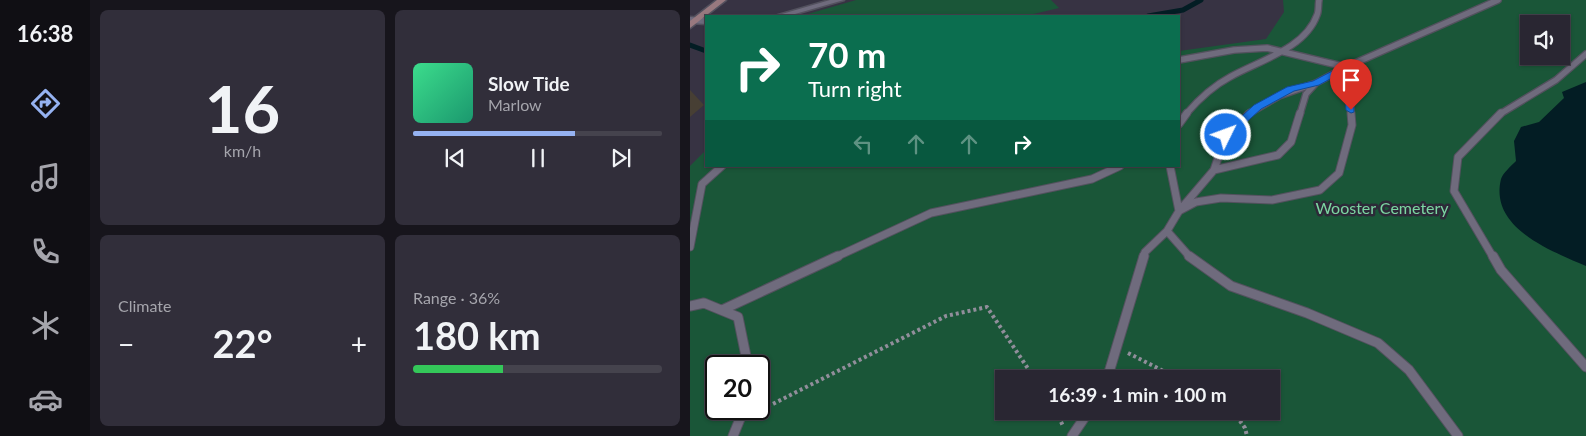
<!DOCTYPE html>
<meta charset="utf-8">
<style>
body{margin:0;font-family:Lato,sans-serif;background:#312e3a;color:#f1f3f6;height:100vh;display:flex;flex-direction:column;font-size:19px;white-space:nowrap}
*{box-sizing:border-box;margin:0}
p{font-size:16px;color:#a5a5ac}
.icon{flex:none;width:28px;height:28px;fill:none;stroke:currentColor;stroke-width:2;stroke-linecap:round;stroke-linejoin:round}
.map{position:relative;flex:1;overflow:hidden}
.side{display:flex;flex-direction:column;gap:10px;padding:10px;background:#17151c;width:600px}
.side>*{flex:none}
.guide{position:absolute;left:15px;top:15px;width:475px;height:152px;border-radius:0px;box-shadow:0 1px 4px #0004,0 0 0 1px #45434d;background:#0b6e4f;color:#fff;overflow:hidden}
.tools{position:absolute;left:830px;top:15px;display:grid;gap:10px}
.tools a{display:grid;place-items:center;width:50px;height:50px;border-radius:0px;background:#292632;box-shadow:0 1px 4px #0004,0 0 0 1px #45434d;font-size:25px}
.speed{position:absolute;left:15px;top:355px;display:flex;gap:10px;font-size:25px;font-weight:700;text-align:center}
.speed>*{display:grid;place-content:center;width:65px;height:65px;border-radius:50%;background:#292632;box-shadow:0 1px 4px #0004,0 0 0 1px #45434d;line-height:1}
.speed .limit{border:2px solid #111;border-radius:8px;background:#fff;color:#111}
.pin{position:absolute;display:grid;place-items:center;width:42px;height:42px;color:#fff;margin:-51px -21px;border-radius:50% 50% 50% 0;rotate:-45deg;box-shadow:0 0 5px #0007}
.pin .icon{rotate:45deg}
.me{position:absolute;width:55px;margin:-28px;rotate:48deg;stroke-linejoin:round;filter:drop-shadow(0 0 4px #0008)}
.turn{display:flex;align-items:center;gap:18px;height:105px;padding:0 20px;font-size:22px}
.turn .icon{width:65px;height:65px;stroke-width:2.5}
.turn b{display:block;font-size:35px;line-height:42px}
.lanes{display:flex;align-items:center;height:48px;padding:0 20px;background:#0003;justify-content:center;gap:25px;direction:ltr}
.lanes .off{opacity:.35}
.big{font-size:38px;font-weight:700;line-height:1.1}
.side .card{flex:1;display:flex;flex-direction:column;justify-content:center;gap:8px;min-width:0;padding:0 18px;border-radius:8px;background:#312e3a}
.side .dial{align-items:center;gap:0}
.dial b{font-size:65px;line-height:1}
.song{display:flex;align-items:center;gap:15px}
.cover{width:60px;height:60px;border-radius:8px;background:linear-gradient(135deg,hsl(150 70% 55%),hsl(160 70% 35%))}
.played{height:5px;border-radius:2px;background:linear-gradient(90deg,#95b2f1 65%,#45434d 65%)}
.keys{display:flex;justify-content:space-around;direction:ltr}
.heat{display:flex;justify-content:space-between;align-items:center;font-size:28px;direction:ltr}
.charge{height:8px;border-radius:4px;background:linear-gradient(90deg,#34c759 36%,#45434d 0)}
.side .tiles{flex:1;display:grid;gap:10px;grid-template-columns:repeat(2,1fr)}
.trip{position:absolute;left:305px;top:370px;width:285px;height:50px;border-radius:0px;background:#292632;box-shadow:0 1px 4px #0004,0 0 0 1px #45434d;font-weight:700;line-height:50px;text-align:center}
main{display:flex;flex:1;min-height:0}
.tab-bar{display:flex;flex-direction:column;width:90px;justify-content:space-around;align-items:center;background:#100f14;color:#a5a5ac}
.tab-bar .icon{width:35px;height:35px}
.tab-bar .selected{color:#95b2f1}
.tab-bar b{font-size:22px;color:#f1f3f6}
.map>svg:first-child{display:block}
.green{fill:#1a5638;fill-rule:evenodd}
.water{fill:#031d24}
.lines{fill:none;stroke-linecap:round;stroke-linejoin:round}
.stream{stroke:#031d24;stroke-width:5}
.lane-far2-casing{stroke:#53515e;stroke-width:8}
.lane-far1-casing{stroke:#53515e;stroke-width:9}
.lane-casing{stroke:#53515e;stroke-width:11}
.street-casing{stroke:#53515e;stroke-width:3}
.secondary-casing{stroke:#53515e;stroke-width:3}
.path{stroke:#918e9b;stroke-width:4;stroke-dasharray:3 3;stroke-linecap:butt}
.lane-far2{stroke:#6f6b7d;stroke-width:5.5}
.lane-far1{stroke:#6f6b7d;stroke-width:7}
.lane{stroke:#6f6b7d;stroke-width:9}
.street{fill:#6f6b7d;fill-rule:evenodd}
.secondary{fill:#98797f;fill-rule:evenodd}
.shaded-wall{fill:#473f34}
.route{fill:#1a73e8;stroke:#114b97}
.labels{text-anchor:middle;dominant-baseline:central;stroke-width:5;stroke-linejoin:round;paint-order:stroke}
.park-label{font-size:16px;fill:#7cd6a2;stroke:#2d2938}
</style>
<main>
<nav class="tab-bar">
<b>16:38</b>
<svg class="icon selected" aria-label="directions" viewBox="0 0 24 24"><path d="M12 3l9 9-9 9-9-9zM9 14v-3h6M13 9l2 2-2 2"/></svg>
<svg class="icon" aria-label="music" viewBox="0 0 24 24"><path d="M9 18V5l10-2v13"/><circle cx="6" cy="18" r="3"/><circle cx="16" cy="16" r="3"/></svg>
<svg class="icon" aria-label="phone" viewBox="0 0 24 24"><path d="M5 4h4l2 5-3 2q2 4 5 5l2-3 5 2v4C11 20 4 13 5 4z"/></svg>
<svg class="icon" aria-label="climate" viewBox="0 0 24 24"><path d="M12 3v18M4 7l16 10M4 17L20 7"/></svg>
<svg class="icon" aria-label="car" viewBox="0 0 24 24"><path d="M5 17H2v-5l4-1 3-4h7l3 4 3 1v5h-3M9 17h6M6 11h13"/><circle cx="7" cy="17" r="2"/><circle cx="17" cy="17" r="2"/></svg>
</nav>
<section class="side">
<div class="tiles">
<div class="card dial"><b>16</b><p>km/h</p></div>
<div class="card">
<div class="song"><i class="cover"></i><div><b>Slow Tide</b><p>Marlow</p></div></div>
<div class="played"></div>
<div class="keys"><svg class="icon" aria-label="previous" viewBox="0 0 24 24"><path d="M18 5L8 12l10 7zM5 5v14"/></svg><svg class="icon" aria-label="pause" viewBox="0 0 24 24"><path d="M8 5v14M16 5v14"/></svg><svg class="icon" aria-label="next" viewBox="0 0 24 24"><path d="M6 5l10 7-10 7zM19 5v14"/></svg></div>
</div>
<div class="card"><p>Climate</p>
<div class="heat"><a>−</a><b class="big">22°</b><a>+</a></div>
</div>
<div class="card"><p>Range · 36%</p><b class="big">180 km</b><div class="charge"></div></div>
</div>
</section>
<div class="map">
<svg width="896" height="436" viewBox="0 0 896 436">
<rect width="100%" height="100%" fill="#373343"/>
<!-- green -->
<path class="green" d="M166,0H361L369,8L335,16H111Z
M593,0H896V436H0V166L16,150V166H489V51L576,39L594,12ZM839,24H871V56H839ZM26,366H69V409H26ZM314,379H581V411H314Z"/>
<!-- water -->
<path class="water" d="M896,82V266C861,251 799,228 811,179C813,173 821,166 826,161L824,141L831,127L849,122L874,98L872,92Z"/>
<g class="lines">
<!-- stream -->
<path class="stream" d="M458,16L493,10L511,0
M0,45L16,51"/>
<!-- lane-far2 casing -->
<g class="lane-far2-casing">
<path id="lane-far2" d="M489,60L544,50L577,48L656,67L808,0
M496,114C508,100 523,86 540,77C568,61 615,49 627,15C629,11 628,5 629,0
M558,114L589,96L626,83
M610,114L616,94L626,83L656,67L659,78L661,114
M810,114L866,80L896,54"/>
</g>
<!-- lane-far1 casing -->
<g class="lane-far1-casing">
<path id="lane-far1" d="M489,124L497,113
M480,166L489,211
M524,170L535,137L560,113
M489,211L524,170L588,155L601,142L610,113
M489,211L506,202L531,198L582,200L630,190L649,173L662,125L661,113
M477,231L500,257
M0,247L12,184L32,166
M146,257L241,213L402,179L430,166
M453,257L455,252L477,231L489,211
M803,257L764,191L768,157L811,113"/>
</g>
<!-- lane casing -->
<g class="lane-casing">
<path id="lane" d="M499,256L541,286L617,313L688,343L719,370L768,436
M803,256L811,270L896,367
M0,306L14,303L48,317L58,366
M32,310L148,256
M417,379L454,256
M43,436L54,409
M382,436L399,411"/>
</g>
<!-- street casing -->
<g class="street-casing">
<path id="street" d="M140,0H154L98,16H85Z
M0,17L16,18V24L0,23Z"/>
</g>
<!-- secondary casing -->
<g class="secondary-casing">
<path id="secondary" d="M27,0H36L0,28V21Z"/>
</g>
<!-- path -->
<path class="path" d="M438,353L489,379
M366,411L373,426
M543,411L555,428L557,436
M67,412L256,316L297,307L345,379"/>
<!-- lane-far2 -->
<use href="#lane-far2" class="lane-far2"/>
<!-- lane-far1 -->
<use href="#lane-far1" class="lane-far1"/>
<!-- lane -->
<use href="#lane" class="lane"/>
<!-- street -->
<use href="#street" class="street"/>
<!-- secondary -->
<use href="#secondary" class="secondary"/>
</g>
<!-- shaded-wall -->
<path class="shaded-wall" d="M0,90L14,105L0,117Z"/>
<!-- route -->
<path class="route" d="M656,64L660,67L663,78L664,112L661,113L656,110L653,72L629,85L604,91L571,109L540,137L536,138L531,135L564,105L597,87L623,81Z"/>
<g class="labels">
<!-- park labels -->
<g class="park-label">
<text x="692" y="207">Wooster Cemetery</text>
</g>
</g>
</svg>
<div class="tools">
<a><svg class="icon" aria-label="sound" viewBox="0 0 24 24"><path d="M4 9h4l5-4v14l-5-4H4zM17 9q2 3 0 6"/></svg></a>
</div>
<div class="speed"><div class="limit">20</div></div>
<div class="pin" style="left:661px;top:110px;background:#d93025"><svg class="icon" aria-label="arrive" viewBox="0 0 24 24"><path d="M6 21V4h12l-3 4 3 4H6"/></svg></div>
<svg class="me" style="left:536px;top:135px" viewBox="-20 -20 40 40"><circle r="17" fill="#1a73e8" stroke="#fff" stroke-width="3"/><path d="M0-11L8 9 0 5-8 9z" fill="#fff"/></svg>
<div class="trip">16:39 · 1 min · 100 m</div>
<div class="guide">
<div class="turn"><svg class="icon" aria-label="right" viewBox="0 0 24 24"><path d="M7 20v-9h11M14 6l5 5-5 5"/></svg><div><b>70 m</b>Turn right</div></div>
<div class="lanes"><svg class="icon off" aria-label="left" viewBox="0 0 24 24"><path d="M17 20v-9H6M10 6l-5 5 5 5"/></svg><svg class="icon off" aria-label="ahead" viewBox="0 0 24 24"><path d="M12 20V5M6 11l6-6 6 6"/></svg><svg class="icon off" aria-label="ahead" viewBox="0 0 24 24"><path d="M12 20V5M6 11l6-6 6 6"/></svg><svg class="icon" aria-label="right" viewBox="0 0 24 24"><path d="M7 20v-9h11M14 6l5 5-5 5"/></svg></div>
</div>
</div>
</main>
